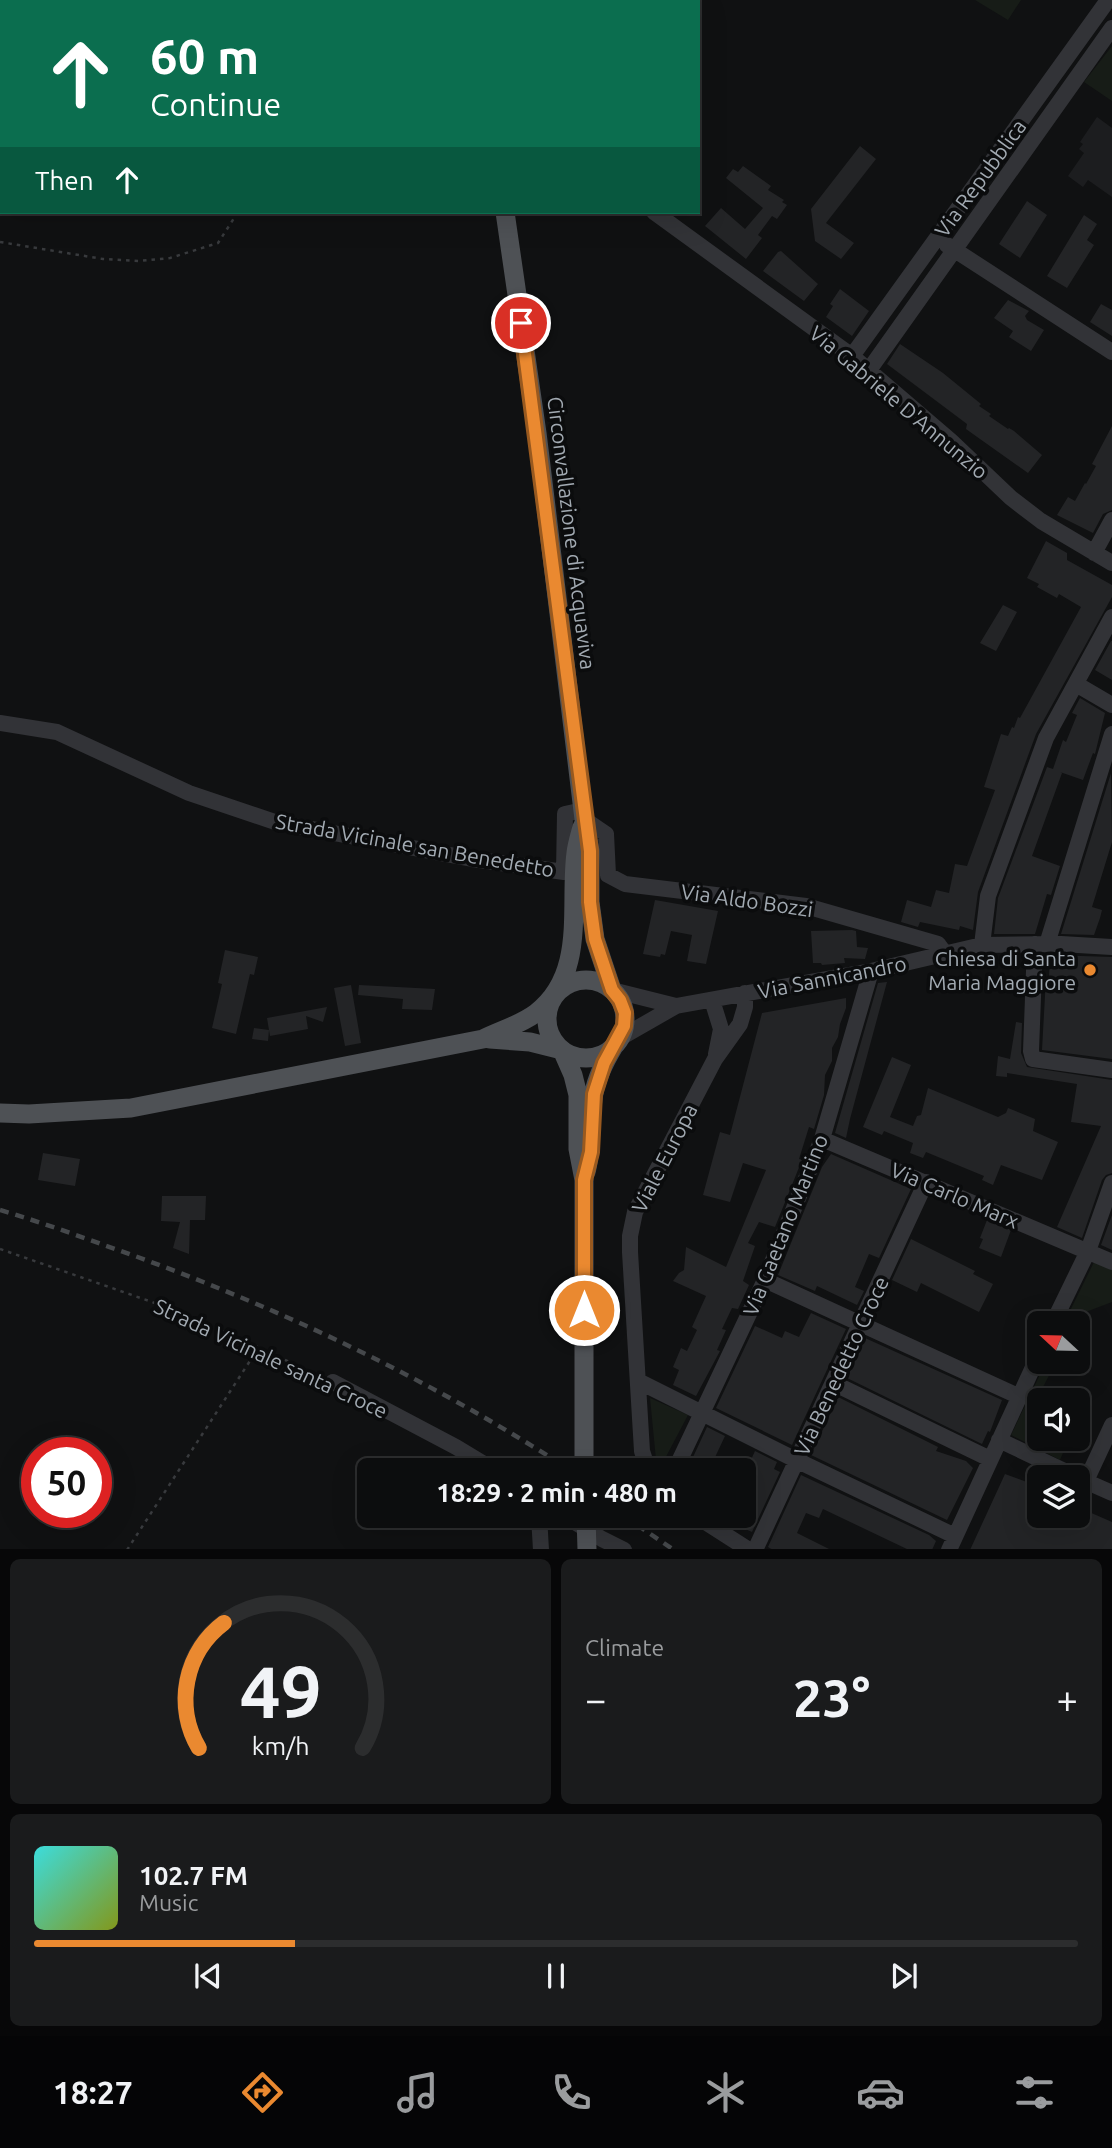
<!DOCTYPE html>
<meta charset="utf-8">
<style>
body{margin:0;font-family:Ubuntu,sans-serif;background:#1a1b1c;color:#f1f3f6;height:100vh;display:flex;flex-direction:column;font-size:26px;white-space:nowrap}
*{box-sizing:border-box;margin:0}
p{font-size:23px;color:#9a9c9e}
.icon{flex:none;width:38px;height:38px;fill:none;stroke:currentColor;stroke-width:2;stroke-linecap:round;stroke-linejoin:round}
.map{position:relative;height:1549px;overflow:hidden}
.panel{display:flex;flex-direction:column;gap:10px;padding:10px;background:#070708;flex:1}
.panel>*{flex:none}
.top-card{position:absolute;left:0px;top:0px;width:700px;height:214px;box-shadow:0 7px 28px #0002,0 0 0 2px #2c2d2e;background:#0b6e4f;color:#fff;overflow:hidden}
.needle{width:46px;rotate:292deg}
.fabs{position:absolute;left:1027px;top:1311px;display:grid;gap:14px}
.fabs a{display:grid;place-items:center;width:63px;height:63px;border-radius:10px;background:#0c0d0e;box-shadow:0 7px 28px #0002,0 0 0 2px #2c2d2e;font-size:35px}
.speed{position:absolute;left:21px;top:1437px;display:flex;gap:14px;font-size:35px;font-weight:700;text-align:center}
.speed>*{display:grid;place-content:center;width:91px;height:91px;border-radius:50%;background:#0c0d0e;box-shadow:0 7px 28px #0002,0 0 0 2px #2c2d2e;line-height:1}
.speed .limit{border:10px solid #d22;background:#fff;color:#111}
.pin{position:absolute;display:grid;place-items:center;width:60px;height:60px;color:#fff;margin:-30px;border:4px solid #fff;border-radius:50%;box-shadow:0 2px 7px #0007}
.me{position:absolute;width:77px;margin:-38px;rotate:0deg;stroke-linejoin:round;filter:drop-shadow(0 0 5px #0008)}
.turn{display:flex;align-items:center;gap:24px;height:147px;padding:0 35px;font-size:32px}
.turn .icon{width:91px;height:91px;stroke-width:2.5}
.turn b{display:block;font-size:49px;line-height:60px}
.then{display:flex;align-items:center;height:66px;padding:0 35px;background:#0003;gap:14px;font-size:26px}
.big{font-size:52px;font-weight:600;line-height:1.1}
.panel .widget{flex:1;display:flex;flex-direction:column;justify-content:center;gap:10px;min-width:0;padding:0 24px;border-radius:10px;background:#1a1b1c}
.panel .dial{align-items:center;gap:0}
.dial svg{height:182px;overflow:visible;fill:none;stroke:#2c2d2e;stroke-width:7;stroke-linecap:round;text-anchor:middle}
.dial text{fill:#f1f3f6;stroke:none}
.song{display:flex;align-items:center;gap:21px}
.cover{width:84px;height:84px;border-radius:10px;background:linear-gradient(135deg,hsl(180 70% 55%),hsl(70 70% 35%))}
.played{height:7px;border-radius:4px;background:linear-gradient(90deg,#ea8930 25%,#2c2d2e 25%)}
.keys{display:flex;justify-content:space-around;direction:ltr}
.heat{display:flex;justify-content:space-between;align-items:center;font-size:38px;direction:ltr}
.panel .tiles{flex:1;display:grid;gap:10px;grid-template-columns:1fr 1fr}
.widget:last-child{grid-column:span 2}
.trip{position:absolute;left:357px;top:1458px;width:399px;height:70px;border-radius:10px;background:#0c0d0e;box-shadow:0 7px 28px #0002,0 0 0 2px #2c2d2e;font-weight:600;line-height:70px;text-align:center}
.dock{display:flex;height:112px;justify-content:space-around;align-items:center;background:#050506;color:#9a9c9e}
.dock .icon{width:49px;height:49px}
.dock .current{color:#ea8930}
.dock b{font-size:32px;color:#f1f3f6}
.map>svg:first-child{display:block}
.built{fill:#1c1d1f}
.green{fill:#171c17}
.building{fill:#232426}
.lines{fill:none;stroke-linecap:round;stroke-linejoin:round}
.path{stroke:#383a3d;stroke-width:2.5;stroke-dasharray:3.5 5;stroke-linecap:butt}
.minor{stroke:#323337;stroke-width:16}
.major{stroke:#4e5155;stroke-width:19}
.rail{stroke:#45484b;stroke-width:4.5;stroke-dasharray:9 7;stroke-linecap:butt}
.major-bridge{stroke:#4e5155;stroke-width:19}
.route-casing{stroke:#98591f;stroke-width:18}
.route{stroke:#ea8930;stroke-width:12}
.poi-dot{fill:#ea8930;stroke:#0b0c0d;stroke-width:2.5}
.labels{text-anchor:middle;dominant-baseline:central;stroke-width:7;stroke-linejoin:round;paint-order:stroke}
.street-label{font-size:21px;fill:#a2aab2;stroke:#0b0c0d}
.poi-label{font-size:21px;fill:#a2aab2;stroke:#0b0c0d;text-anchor:end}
</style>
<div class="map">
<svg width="1112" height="1550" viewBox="0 0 1112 1550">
<rect width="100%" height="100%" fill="#101112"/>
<!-- built -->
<path class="built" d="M1097,117L1112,128V197L1088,180L1083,187L1068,176L1084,153L1079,149L1083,144L1080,142Z"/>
<!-- green -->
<path class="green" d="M975,0H1021L1008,20Z
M1112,46V101L1084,82Z
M1094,1262L1112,1270V1302L1078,1315L1074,1323H1064Z
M1046,1362H1056L1042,1389L1046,1400H1040V1438L1061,1439L1065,1448L1060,1460L1011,1435Z
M650,1398L688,1415L659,1470H657Z"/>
<!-- building -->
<path class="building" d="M860,146L876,159L826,223L854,243L841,259L815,241L811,209Z
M743,166L771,186L768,190L784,200L782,202L787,205L777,219L772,216L758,235L762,238L746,259L705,226L721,208L745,229L763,208L726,178L733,169L738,172Z
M1027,201L1047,215L1020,258L999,244Z
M1084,215L1097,224L1087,240L1094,245L1067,288L1047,276Z
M781,251L818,284L804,301L763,271L778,252Z
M840,289L869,311L852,336L826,317L833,306L830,304Z
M1008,300L1029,311L1025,316L1027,320L1044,330L1031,351L1009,337L1013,331L994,318Z
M1101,304L1112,310V336L1090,322Z
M900,344L943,373L981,404L979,406L991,414L989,416L1008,429L1009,428L1014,431L1042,455L1028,473L980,439L966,429L967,424L887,364Z
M1112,426V510L1103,514L1093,533L1057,515L1068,497L1075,501L1085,483L1086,484L1096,466L1092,464Z
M1046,541L1067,553V560L1112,585V597L1036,734L978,892L973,930L960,926L959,930L920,922L918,927L901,922L907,900L931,907L936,890L949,893L955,864L967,866L995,790L984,787L1001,734L1008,736L1012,727L1014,728L1018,717L1020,718L1081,607L1059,594L1057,598L1037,587L1039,584L1027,578Z
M1003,605L1017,612L996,651L980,643Z
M1111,641H1112V680L1095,670Z
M1080,698L1105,713L1095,754L1093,753L1083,780L1060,772L1062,773L1032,856L1060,866L1051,895L1047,894L1035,934H994L998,898L1047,767L1053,769L1063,740L1066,742L1077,715L1072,713Z
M1111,773L1112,842L1092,907L1102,910L1100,918L1094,935L1061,934Z
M655,900L718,911L706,964L687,961L692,935L671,931L665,955L661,954L660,957L643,954Z
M852,930L856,931L857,947L868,948L865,959L844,958L845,963L822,965L821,963H813L811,931Z
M225,950L258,957L254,975L250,974L236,1034L212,1028L222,984L218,983Z
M1050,955L1112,957V1059L1042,1050L1046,978H1049Z
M887,982L850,1119L846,1138L835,1133L878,983Z
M351,985L361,1043L345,1046L334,988Z
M359,985L435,989L432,1010L402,1009L403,999L358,995Z
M846,998V1008L840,1024L838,1037L832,1048V1061L825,1075L824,1095L814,1129L809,1127L799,1159L802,1160L775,1227L759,1222L748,1243L755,1246L743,1281L749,1285L738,1309L732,1308L722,1329L726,1330L717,1350L720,1351L696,1396L673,1385L679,1370L673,1367L681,1348L687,1351L697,1330L692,1327L706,1296L673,1281L679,1273L684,1270L686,1247L726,1267L766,1170L743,1163L730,1202L703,1195L720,1132L730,1135L762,1013Z
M327,1007L323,1022L306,1016L308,1029L270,1036L267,1018Z
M1016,1022L1022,1023L1021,1053L1027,1067L1112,1080V1173L1106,1175L1102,1180L1082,1238L1057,1227L1101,1126L1071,1122L1077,1084L1007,1073V1077L996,1076L998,1056L1010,1059Z
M254,1028L269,1030L268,1041L252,1039Z
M892,1057L911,1065L890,1117L913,1126L917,1116L921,1115L928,1088L998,1117L1006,1113L1008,1108L1035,1119L1033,1131L1058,1142L1042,1180L1001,1165L993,1185L982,1180L984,1176L926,1152L923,1158L910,1153L913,1143L884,1131L882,1135L863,1127Z
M43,1153L80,1159L75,1186L38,1180Z
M831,1154L911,1189L879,1258L869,1254L855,1287L864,1291L857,1305L817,1286L815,1291L778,1275L822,1167Z
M162,1196H206L205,1220H190L189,1254L173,1248L180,1222L161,1221Z
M1112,1215V1250L1101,1245Z
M987,1220L1011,1230L1001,1257L979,1248L983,1239L980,1238Z
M911,1239L975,1271L973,1274L993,1284L979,1312L921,1283L917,1292L892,1280Z
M811,1313L846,1329L792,1445L716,1408L755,1326L782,1338L785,1331L799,1337Z
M865,1338L1002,1400L990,1432L988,1431L982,1444L847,1378Z
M838,1397L938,1447L936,1451L966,1461L973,1468L947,1520L811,1455Z
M707,1427L725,1436L709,1470H687Z
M755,1451L777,1462L774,1469L780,1472L752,1532L715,1516H744V1475Z
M1005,1474L1040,1487V1516H1078L1080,1508L1112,1522V1550H970Z
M801,1475L929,1535L936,1541L932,1550H909L823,1509L819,1518L806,1513L797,1533L831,1550H773L768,1547Z"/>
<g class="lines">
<!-- path -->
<path class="path" d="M370,2L371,0
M0,242L103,259L139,261L170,258L218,243L238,212
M0,1249L152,1302L239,1338L321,1377
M127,1550L259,1347"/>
<!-- minor -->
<path class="minor" d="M501,0V2
M654,212L852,356L951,441L1011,498L1041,521L1112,563
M947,245L1112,352
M852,356L1108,0
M869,370L1112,28
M1094,553L1112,520
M1076,684L1112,705
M0,723L57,732L189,793L275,822L472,859L564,872L565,814L583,810
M584,819L606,834L608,875L625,884L806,906L938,944L946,955
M1035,944L1031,1051L1033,1059L1112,1070
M1047,944L1112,734
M982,945L988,896L1046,738L1112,617
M612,990L676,1006
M712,1000L721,1029L716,1054
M620,1038L676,1006L871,971L982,945L1061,944L1112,947
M822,1139L1112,1262
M765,1280L1018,1396
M1053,1323L1088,1251L1112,1183
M638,1381L796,1460L955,1536
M333,1382L456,1447L494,1470
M833,1383L990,1459
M999,1440L1077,1477
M648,1470L642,1451L630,1252V1236L635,1212L715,1059L740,1024L745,1007V993
M675,1470L765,1280L822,1139L871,971
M1078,1478L1112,1493
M1086,1481L1112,1425
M539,1516L541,1550
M565,1516L602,1539L624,1550
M696,1516L749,1550
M755,1550L926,1182
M949,1550L1040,1352"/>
<!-- major -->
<path class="major" d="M476,0V2
M505,212L537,433L584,819L590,851V902L595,939L612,990
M547 1019a39 39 0 1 1 78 0a39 39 0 1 1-78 0Z
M490,1039L530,1042L562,1050L573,1075L578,1095V1149L584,1180V1470
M0,1113L29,1114L131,1108L483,1039C501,1030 520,1025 536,1013C587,974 569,906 576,853C577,844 580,835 582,827
M586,1172C593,1146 589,1119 594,1093C597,1076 605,1061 614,1046"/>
<!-- rail -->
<path class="rail" d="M0,1210C41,1222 81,1237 121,1251C278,1307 430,1379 570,1470
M624,1516L674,1550"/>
<!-- major-bridge -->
<path class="major-bridge" d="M586,1516L587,1550"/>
</g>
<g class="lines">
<!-- route casing -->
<g class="route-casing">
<path id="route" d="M521,323L590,851V902L595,939L612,990L620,1000L625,1013L624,1026L604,1063L594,1094L591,1152L584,1180V1310"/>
</g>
<!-- route -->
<use href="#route" class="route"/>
</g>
<!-- markers -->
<circle class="poi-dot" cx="1090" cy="970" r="7"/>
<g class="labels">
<!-- street labels -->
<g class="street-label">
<text transform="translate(980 178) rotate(-54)">Via Repubblica</text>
<text transform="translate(899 402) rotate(40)">Via Gabriele D'Annunzio</text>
<text transform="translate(572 533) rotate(83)">Circonvallazione di Acquaviva</text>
<text transform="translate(415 845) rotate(10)">Strada Vicinale san Benedetto</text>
<text transform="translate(747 900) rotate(8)">Via Aldo Bozzi</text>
<text transform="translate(832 977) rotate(-11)">Via Sannicandro</text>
<text transform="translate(664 1158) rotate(-63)">Viale Europa</text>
<text transform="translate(955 1195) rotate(23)">Via Carlo Marx</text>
<text transform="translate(785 1225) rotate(-68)">Via Gaetano Martino</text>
<text transform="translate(271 1358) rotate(25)">Strada Vicinale santa Croce</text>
<text transform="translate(841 1366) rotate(-65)">Via Benedetto Croce</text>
</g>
<!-- poi labels -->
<g class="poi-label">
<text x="1076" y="958">Chiesa di Santa<tspan x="1076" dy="24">Maria Maggiore</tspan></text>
</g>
</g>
</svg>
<div class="fabs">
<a><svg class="needle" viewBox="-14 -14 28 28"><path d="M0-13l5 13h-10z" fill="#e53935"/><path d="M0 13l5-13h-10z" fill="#9a9c9e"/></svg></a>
<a><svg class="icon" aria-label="sound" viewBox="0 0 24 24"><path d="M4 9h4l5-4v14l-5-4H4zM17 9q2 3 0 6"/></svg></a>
<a><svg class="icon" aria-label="layers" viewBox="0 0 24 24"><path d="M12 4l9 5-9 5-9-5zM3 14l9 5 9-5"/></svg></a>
</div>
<div class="speed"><div class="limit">50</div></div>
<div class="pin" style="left:521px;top:323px;background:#d93025"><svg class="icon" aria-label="arrive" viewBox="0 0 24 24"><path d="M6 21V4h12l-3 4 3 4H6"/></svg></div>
<svg class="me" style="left:584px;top:1310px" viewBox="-20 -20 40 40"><circle r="17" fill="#ea8930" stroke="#fff" stroke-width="3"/><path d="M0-11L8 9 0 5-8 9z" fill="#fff"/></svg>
<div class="trip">18:29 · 2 min · 480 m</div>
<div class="top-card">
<div class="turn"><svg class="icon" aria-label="ahead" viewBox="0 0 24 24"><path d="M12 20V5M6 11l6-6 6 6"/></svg><div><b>60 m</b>Continue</div></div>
<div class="then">Then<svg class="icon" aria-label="ahead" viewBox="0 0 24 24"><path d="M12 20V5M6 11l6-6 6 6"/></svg></div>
</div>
</div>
<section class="panel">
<div class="tiles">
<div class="widget dial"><svg viewBox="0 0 100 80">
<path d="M14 69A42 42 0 1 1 86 69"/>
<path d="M14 69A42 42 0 0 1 25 14" stroke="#ea8930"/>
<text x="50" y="56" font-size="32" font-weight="700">49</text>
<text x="50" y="72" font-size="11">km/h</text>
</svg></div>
<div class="widget"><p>Climate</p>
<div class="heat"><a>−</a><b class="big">23°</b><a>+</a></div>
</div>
<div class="widget">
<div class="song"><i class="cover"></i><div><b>102.7 FM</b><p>Music</p></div></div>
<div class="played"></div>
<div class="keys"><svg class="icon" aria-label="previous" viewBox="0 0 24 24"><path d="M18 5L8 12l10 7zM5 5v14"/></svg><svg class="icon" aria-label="pause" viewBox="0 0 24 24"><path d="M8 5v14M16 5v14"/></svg><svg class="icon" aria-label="next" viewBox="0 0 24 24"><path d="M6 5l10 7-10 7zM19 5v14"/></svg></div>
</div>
</div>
</section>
<nav class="dock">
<b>18:27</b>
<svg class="icon current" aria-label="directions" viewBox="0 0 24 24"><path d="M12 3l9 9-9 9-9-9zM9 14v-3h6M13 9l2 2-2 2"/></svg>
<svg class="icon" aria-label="music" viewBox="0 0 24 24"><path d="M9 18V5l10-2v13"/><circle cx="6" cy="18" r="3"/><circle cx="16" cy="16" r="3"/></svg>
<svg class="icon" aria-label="phone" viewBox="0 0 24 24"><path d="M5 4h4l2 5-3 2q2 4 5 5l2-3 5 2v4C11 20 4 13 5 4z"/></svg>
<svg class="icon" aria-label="climate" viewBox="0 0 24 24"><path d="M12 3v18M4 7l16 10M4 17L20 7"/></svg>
<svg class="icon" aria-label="car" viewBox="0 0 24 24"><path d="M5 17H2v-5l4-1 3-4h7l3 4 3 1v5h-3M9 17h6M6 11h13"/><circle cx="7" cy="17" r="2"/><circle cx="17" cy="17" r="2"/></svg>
<svg class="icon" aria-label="filters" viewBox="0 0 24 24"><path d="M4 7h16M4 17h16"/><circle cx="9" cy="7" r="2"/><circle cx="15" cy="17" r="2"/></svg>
</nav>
